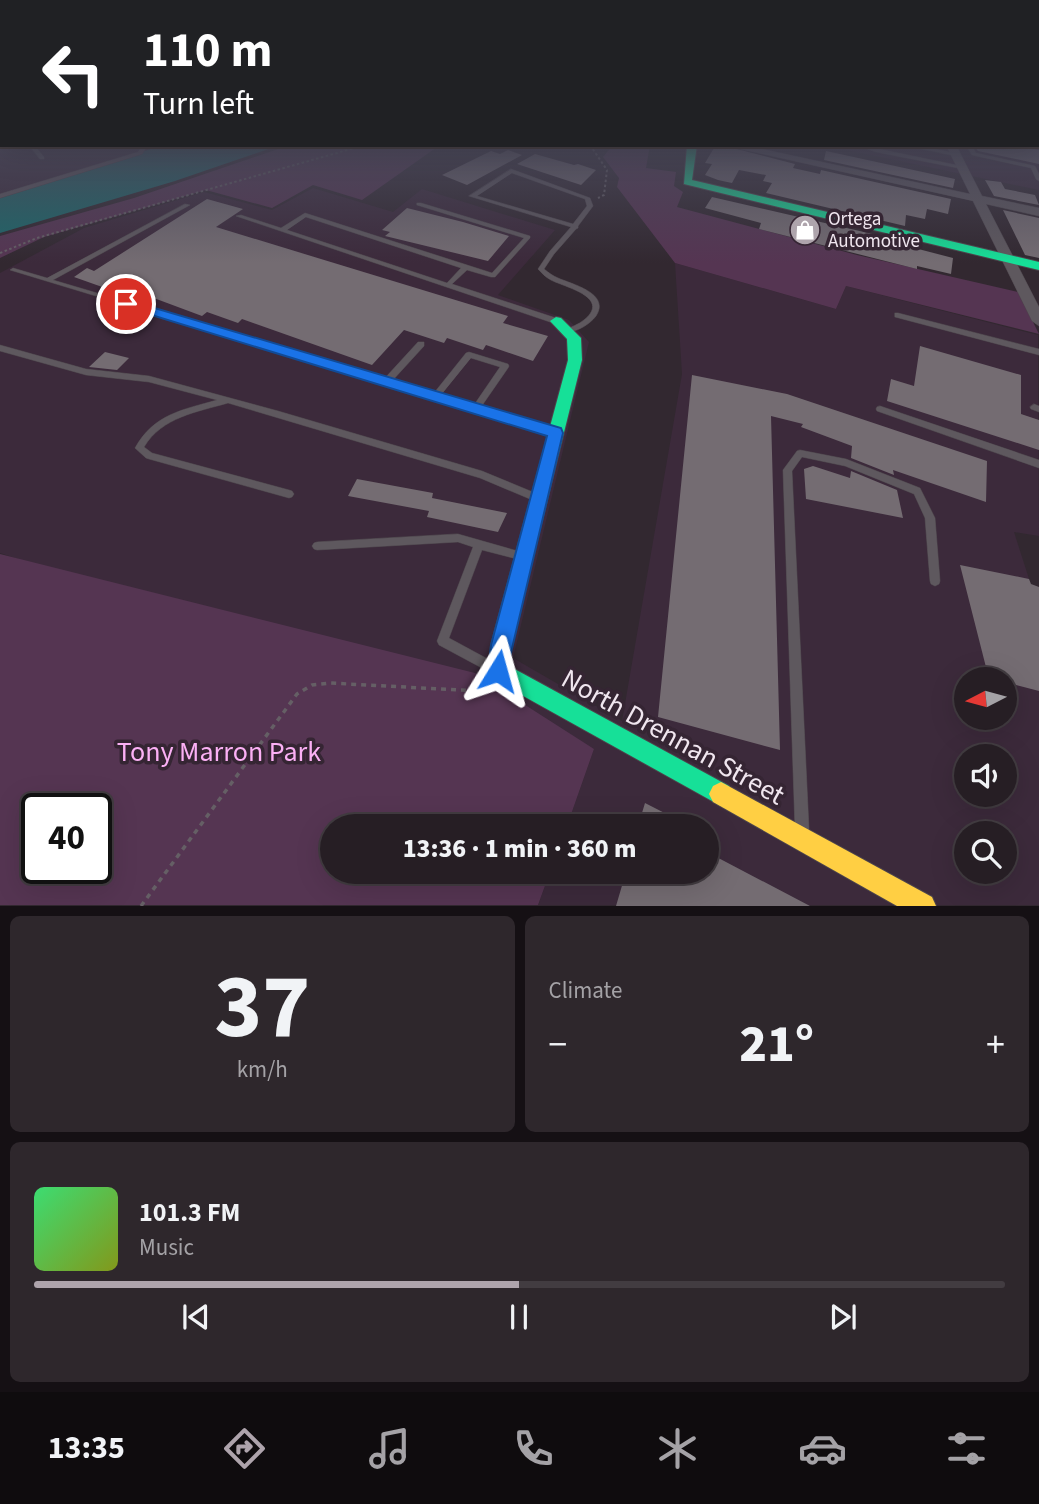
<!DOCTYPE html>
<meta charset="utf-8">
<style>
body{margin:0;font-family:"Source Sans 3",sans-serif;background:#2e272c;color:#f1f3f6;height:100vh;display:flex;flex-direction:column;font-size:26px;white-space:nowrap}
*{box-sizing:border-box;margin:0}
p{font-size:23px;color:#a4a2a6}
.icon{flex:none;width:38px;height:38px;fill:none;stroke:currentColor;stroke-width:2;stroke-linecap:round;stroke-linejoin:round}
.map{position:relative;height:906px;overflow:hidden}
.sheet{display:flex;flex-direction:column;gap:10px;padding:10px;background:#151014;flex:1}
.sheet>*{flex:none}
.guide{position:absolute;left:0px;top:0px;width:1040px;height:147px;box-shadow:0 7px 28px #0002,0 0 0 2px #423c41;background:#202124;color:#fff;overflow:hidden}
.needle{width:46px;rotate:264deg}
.buttons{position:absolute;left:954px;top:667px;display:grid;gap:14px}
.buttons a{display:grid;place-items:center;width:63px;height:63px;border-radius:50%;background:#261e24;box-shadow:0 7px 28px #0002,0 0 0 2px #423c41;font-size:35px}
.speed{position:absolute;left:21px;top:793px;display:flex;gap:14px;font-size:35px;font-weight:700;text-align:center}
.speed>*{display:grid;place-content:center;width:91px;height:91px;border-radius:50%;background:#261e24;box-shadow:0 7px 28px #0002,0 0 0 2px #423c41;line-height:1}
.speed .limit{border:4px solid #111;border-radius:10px;background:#fff;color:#111}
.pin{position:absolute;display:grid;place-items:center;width:60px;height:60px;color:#fff;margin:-30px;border:4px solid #fff;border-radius:50%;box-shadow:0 2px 7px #0007}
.me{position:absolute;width:77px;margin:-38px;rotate:8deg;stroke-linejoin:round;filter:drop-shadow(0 0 5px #0008)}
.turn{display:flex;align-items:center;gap:24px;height:147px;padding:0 28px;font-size:32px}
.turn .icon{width:91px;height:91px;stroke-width:2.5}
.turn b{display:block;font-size:49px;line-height:60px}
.big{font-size:52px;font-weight:800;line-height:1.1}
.sheet .widget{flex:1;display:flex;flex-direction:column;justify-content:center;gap:10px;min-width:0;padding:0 24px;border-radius:10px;background:#2e272c}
.sheet .dial{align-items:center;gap:0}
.dial b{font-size:91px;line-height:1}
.song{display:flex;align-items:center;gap:21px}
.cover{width:84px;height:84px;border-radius:10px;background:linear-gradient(135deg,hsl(140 70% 55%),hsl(70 70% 35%))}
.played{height:7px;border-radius:4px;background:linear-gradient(90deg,#aea4ac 50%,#423c41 50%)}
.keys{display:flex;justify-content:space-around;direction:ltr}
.heat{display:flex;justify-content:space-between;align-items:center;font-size:38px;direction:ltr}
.sheet .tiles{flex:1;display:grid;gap:10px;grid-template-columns:1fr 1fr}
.widget:last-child{grid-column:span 2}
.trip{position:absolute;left:320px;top:814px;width:399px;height:70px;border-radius:35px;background:#261e24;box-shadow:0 7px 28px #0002,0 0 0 2px #423c41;font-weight:800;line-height:70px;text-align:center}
.dock{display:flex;height:112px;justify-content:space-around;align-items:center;background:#0f0c0e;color:#a4a2a6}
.dock .icon{width:49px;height:49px}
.dock .current{color:#aea4ac}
.dock b{font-size:32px;color:#f1f3f6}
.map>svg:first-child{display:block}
.built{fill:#3c2a3b;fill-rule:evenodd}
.green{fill:#553552;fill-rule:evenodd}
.water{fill:#1d6769}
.building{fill:#746c72}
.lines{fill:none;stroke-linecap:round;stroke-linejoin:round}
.lane-casing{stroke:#4c444b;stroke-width:1}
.street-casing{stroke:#4c444b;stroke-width:1}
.fast-casing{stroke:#4c444b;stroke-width:2}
.slow-casing{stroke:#4c444b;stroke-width:2}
.path-far1{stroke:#655f65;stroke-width:2;stroke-dasharray:2.5 2.5;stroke-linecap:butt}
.path{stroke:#655f65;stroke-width:3.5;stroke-dasharray:5 5;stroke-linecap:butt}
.lane{fill:#5e585e;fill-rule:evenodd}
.street{fill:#5e585e;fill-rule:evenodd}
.fast{fill:#16e098;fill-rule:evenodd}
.slow{fill:#ffcf43;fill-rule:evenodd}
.route{fill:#1a73e8;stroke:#114b97;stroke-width:2}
.labels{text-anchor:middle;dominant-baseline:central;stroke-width:7;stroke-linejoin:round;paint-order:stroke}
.far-poi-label{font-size:19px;fill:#f0e6ef;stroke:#352533;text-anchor:start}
.near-street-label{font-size:28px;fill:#f0e6ef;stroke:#352533}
.near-park-label{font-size:28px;fill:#fbb0f5;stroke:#352533}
</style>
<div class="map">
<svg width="1039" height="906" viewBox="0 0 1039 906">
<rect width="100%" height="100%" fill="#322830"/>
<!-- built -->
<path class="built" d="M0,136L2,145H163L0,198Z
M1038,136L1039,190L823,145H1038Z
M313,188L393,212L422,189L555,230L498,295L569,320L589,342L513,658L622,721L682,374L675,263L836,309L846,286L1038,335L1039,536L1014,532L1039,610V905H538L550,872H707V826H567L594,749L0,553V273L84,228L204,192L272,210ZM966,679H1004V718H966ZM966,756H1004V794H966ZM966,833H1004V872H966Z"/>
<!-- green -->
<path class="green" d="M290,145H440L362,200L313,185L272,208L206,190L44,237L0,258V236L134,198Z
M613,145H650L646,168L676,172L674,186L683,192L677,207L857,255L1018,292L1039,334L846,286L836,309L675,263L617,187L619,178L603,157Z
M0,554L475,673L594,749L567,826H332V872H550L538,905H0ZM37,808H96V868H37Z"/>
<!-- water -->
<path class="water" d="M163,145H280L175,181L0,233V198Z"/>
<!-- building -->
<path class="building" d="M721,145L795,164L793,168L820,174L821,170L951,199L948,214L927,209L925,219L906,215L905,226L766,193L772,183L763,181L766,175L739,170L732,183L718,180L705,175L712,164L705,163L714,148L720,149Z
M974,145H1014L1039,150V164L978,151Z
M508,150L522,155L467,185L442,175L491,151L500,154Z
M826,151L955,179L953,188L824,160Z
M535,154L574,165L578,164L596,170L581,185L517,164Z
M985,180L1001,182L1005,189L1035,195L1039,205L994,196Z
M712,197L903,241V245L953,258L951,274L917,266V269L759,229L761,223L705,208Z
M207,199L243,209L216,227L508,316L503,323L548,336L533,361L486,345L483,350L447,338L444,343L404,330L372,365L242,319L238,323L207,312L202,316L143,294L136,299L74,277L87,268L94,271Z
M407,208L463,222L509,236L488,261L385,236L390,232L382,230Z
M1003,210L1039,218V258L1025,255Z
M920,346L1021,375V414L1039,420V450L887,401L891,379L914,386Z
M105,352L129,358L117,370L89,367Z
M692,375L787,394L987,461L986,502L893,470L894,475L851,458L852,446L801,427L803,424L771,416L780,750L658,717Z
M813,466L850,478L851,471L897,490L903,518L806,499L804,469Z
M357,479L433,493L432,498L507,513L498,532L427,517L429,511L348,496Z
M960,565L1029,579L1031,584L1039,587V691L1004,682V679H989Z
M645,803L690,826H638Z
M707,852L810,906H616L626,872H707Z"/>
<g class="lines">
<!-- lane casing -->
<g class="lane-casing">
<path id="lane" d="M0,138H2V140H0Z
M1038,143H1039V147L1036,145H1038Z
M29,145H34L44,157V159H40Z
M58,145H92L90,147H60Z
M143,145H148L142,154L0,198V194L138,152Z
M857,145H865L873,148L876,145L878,146L879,149L966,167L963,169L876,152Z
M903,145H915L959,154L956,156Z
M966,145H971L976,153L1035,166L1039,174V181L1036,179L1031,168L972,155Z
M511,169L590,198L593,206L578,226V228L576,229L554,254L544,269C549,273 553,276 558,278C571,284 611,293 596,316C589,325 579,330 568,333L564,331C570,327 578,325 584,320C612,297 564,287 551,280C545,277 542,273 538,269L550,251L571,227L469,196ZM512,173L585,199L587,206L573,224L477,196Z
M417,203H421L530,236V238L495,277H491L467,270L452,284L559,319V323H553L236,216L241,215L281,228L305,213L492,273L524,238L417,205ZM306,217L461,268L447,283L287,230Z
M185,204L190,205L53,280L385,378L418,342H424V346L392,381L434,393L466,353L469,352L508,364L509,366L508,368L481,407L557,430L558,432L557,434L554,435L10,270L13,268L47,278ZM471,358L500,367L474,405L441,395Z
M895,313H898L1039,349V355L895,317Z
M0,345L86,369L149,376L278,411L482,471L540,495L542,498L540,501L537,502L480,478L228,403C197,412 162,417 144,447L152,453L289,490L292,491L294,494L292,497L289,498L149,459L146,458L135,448C154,414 182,410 217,400L149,382L86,375L0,351Z
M1034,404L1039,406V412L1031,409L1030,407Z
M880,406L1039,460V468L877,411L876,409L877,407Z
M800,450L846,459L920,488L935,518L940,581L939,584L935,586L931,584L930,581L925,518L914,494L845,466L802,457L792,471L809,829L807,834L802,836L797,834L795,829L783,470L797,451Z
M458,534L521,552L525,553L526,556L525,559L521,560L482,550L449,638L497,664L499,668L497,672L493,674L439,645L437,641L473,547L458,542L317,550L314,549L312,546L314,543L317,542Z"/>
</g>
<!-- street casing -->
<g class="street-casing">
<path id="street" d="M723,145H743L970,194L946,145H956L982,196L1039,208V216L986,204L1039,307V326L1032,321L973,201Z"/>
</g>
<!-- fast casing -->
<g class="fast-casing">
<path id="fast" d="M687,145H697L692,180L1039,262V270L684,184Z
M556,317L561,318L581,338L582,360L511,645L509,666L729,786L733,794L729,802L721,806L491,678L488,671L491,645L568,360L567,339L550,321Z"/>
</g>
<!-- slow casing -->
<g class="slow-casing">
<path id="slow" d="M721,782L932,897L936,906H897L713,802L709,794L713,786Z"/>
</g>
<!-- path-far1 -->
<path class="path-far1" d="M590,145L607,170L604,195L598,198
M0,253L37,238L365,145"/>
<!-- path -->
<path class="path" d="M141,906L297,694L312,685L330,683L478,691L481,688"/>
<!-- lane -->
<use href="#lane" class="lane"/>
<!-- street -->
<use href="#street" class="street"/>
<!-- fast -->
<use href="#fast" class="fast"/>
<!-- slow -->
<use href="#slow" class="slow"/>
</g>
<!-- sky -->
<linearGradient id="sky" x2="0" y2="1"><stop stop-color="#1c161a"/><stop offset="0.52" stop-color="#494859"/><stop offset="1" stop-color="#494859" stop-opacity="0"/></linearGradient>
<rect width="1039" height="263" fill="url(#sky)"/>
<!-- route -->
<path class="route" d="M122,301H131L561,428L563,433L505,678L498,681L491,678L488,671L491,645L547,436L122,306Z"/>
<!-- icons -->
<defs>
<g id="shop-disc" transform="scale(1.575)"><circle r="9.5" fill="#aea4ac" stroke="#352533"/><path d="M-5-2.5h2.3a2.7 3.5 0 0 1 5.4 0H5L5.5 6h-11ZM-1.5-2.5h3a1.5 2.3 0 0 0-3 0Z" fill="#fff"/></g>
</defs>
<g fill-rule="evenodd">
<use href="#shop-disc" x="805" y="230"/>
</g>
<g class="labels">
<!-- far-poi labels -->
<g class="far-poi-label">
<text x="828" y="219">Ortega<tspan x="828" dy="22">Automotive</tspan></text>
</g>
<!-- near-street labels -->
<g class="near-street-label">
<text transform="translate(673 737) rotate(29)">North Drennan Street</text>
</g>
<!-- near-park labels -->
<g class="near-park-label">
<text x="219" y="752">Tony Marron Park</text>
</g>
</g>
</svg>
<div class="buttons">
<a><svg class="needle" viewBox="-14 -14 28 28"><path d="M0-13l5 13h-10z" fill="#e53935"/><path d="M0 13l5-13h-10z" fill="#a4a2a6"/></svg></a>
<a><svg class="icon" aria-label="sound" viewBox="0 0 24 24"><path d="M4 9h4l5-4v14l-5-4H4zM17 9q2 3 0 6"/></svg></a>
<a><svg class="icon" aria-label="search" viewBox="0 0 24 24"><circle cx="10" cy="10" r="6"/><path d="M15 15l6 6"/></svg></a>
</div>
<div class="speed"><div class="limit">40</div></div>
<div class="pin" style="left:126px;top:304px;background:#d93025"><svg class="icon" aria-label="arrive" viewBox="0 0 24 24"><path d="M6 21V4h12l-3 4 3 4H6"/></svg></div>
<svg class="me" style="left:498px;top:671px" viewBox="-20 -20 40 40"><path d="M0-17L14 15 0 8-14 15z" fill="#1a73e8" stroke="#fff" stroke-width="4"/></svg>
<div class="trip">13:36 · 1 min · 360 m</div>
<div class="guide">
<div class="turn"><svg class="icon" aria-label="left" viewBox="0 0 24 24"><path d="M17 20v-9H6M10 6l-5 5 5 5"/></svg><div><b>110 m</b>Turn left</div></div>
</div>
</div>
<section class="sheet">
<div class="tiles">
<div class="widget dial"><b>37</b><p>km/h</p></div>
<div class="widget"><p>Climate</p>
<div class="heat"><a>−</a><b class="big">21°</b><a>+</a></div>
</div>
<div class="widget">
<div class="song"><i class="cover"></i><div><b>101.3 FM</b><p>Music</p></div></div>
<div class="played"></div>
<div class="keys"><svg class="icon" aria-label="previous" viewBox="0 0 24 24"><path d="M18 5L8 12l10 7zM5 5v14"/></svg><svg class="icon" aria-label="pause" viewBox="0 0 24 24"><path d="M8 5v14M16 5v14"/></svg><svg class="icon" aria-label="next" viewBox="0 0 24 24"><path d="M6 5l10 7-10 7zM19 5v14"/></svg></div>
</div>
</div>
</section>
<nav class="dock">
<b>13:35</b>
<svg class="icon current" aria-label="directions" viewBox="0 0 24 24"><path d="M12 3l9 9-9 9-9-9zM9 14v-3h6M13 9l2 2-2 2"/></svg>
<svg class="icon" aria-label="music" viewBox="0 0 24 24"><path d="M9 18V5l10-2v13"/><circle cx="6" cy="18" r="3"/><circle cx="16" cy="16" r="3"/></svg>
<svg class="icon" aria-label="phone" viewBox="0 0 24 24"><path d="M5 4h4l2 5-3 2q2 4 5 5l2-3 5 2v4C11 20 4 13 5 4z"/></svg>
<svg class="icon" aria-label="climate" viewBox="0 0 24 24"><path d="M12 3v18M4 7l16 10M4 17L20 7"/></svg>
<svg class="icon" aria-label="car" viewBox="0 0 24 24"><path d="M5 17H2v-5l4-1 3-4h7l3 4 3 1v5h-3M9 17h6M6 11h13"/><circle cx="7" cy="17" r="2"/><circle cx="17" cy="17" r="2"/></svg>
<svg class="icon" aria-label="filters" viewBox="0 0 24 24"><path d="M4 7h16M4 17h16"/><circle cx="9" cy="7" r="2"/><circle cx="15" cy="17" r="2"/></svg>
</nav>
